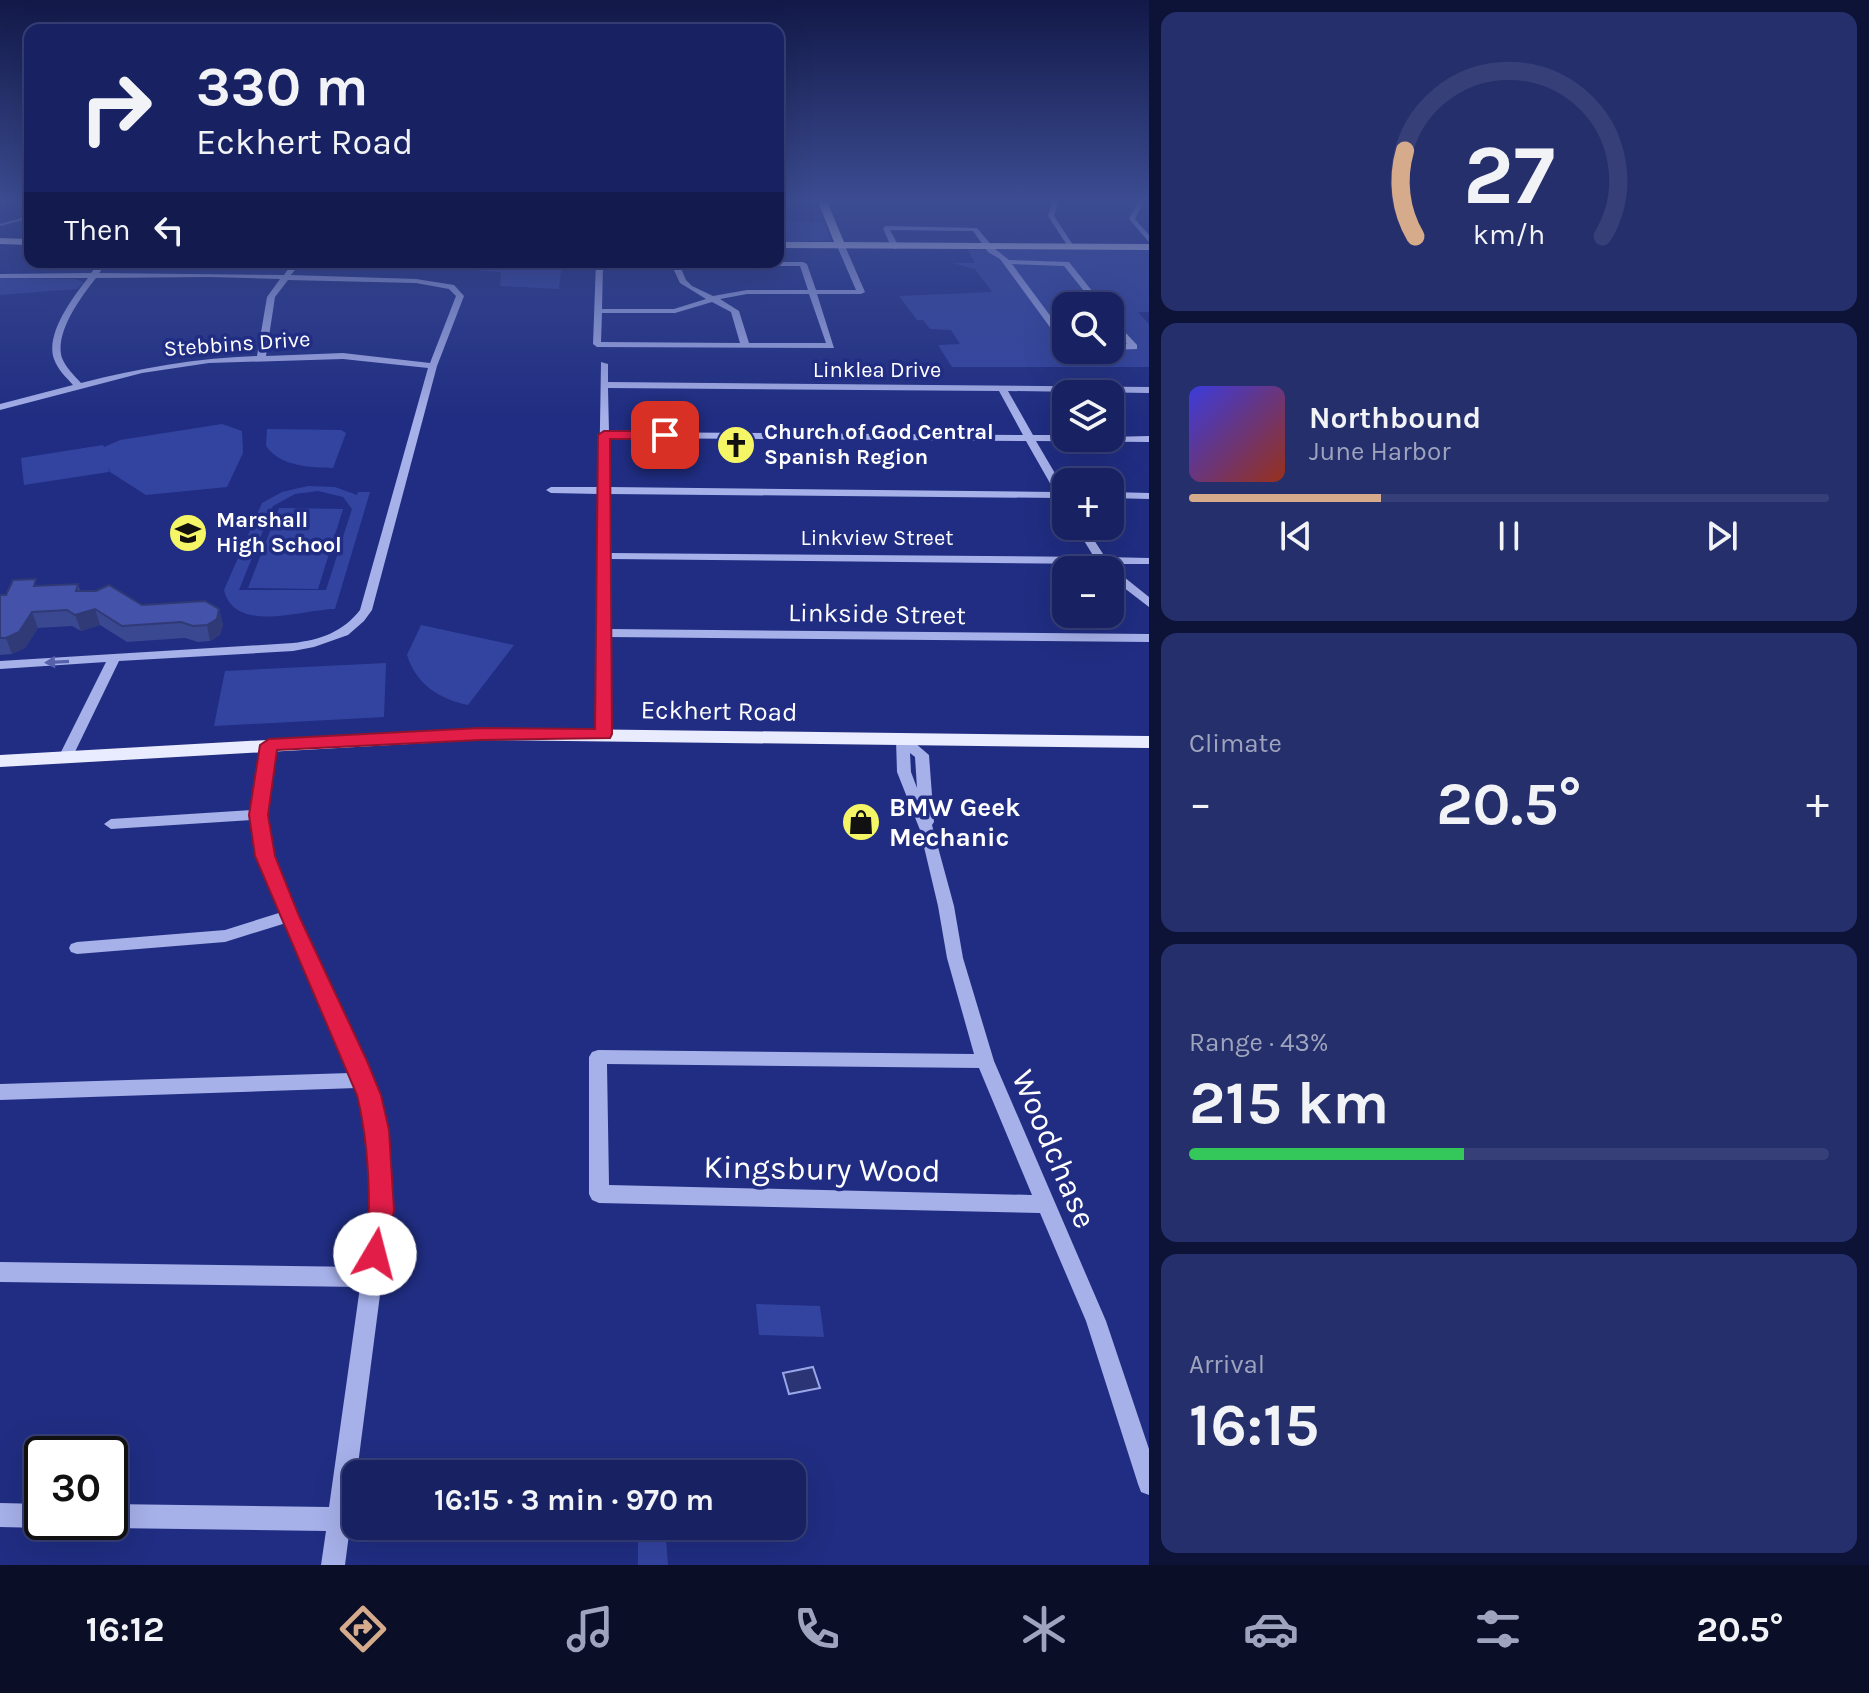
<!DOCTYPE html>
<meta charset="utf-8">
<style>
body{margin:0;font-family:Karla,sans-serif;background:#252f6b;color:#f1f3f6;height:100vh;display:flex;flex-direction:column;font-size:30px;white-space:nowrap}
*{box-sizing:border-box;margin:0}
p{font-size:26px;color:#9fa4be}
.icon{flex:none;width:44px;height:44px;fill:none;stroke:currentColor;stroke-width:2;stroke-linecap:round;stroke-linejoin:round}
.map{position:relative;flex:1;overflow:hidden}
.drawer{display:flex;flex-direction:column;gap:12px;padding:12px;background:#0d1336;width:720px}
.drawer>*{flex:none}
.hud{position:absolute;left:24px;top:24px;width:760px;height:244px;border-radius:16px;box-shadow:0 8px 32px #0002,0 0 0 2px #363f77;background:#182262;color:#f1f3f6;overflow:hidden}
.controls{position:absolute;left:1052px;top:292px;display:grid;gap:16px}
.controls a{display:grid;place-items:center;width:72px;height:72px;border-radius:16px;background:#182262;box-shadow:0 8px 32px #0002,0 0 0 2px #363f77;font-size:40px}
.speed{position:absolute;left:24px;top:1436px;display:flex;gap:16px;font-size:40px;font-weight:700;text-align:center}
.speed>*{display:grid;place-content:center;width:104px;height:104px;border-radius:50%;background:#182262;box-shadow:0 8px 32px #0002,0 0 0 2px #363f77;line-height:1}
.speed .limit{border:4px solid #111;border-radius:12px;background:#fff;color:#111}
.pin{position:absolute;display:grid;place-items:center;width:68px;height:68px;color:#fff;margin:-34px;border-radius:16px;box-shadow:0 4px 12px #0006}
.me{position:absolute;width:88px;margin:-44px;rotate:8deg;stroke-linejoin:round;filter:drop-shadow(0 0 6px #0008)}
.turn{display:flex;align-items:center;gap:28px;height:168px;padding:0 40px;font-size:36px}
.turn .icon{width:104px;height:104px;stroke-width:2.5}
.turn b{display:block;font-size:56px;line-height:68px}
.then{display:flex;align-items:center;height:76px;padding:0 40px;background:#0003;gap:16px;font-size:30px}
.big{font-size:60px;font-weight:700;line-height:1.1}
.drawer .widget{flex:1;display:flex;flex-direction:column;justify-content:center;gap:12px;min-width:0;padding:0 28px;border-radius:16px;background:#252f6b}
.drawer .dial{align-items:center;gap:0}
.dial svg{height:208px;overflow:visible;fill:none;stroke:#363f77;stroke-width:7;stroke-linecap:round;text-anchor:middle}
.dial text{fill:#f1f3f6;stroke:none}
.song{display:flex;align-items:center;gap:24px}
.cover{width:96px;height:96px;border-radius:12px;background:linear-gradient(135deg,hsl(240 70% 55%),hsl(10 70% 35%))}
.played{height:8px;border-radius:4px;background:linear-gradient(90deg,#d6ab8b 30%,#363f77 30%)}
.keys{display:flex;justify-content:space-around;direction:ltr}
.heat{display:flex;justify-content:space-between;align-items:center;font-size:44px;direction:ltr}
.charge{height:12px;border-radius:6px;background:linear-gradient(90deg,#34c759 43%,#363f77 0)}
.trip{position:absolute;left:342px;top:1460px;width:464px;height:80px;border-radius:16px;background:#182262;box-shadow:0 8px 32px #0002,0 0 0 2px #363f77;font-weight:700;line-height:80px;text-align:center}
.dock{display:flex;height:128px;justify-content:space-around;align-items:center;background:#0a0e27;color:#9fa4be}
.dock .icon{width:56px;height:56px}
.dock .selected{color:#d6ab8b}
.dock b{font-size:36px;color:#f1f3f6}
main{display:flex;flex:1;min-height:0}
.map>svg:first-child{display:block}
.green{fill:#3344a0;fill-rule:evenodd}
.water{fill:#2b3575;stroke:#99a7ea;stroke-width:2}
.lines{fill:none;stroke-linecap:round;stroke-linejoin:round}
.stream{stroke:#99a7ea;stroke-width:2}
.minor{fill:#a6b0e9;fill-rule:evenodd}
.major{fill:#e9ebfe;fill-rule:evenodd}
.wall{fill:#3a4791}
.shaded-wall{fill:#303a76}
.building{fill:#4453a9;stroke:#303a76;stroke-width:2}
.oneway{fill:#5661ab}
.route{fill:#e11d48;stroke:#92132f;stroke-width:2}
.labels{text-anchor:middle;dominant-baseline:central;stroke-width:7;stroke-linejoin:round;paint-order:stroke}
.far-street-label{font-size:22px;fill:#fff;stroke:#202d82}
.far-poi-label{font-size:22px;font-weight:bold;fill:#fff;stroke:#202d82;text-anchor:start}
.street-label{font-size:26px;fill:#fff;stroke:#202d82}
.poi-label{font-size:26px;font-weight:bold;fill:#fff;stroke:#202d82;text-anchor:start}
.near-street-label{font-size:32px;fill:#fff;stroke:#202d82}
</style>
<main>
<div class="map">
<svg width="1149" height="1565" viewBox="0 0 1149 1565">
<rect width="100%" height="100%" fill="#202d82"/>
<!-- green -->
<path class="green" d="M778,220L824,222L831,240L778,243Z
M968,250H1149V312H1138L1149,324V367H952L938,345L960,344L951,330L930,329L923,320H917L899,296L992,292L975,269L952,263H975ZM1066,306H1110V350H1066Z
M476,262H562L559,289L500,286L501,272L472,270Z
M0,278L76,279L84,282L77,289L0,295Z
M222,424L242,431L243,453L227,487L146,495L110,472L108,467L109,472L24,485L21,458L103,445L104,447L120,440Z
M267,429L341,430L346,433L333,468C310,467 281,467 266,446Z
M308,486L335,487L357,495L358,492H370L335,609C304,609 235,635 224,590L262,503L282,492ZM318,491L343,497L352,509L326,590H239L273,506L295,494Z
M279,508L343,509L318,589L248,588Z
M421,625L514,645L468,705C439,699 416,684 407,655Z
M386,663L384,717L214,726L225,671Z
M756,1304L820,1306L824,1337L759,1335Z
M638,1535L666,1538L668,1565H638Z"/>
<!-- water -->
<path class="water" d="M813,1367L820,1388L789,1394L783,1373Z"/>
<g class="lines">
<!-- stream -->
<path class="stream" d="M0,225L30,217"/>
<!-- minor -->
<path class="minor" d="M820,199H974L971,201L822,202Z
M1053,199H1059L1054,216L1075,248H1069L1048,216Z
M1139,199H1145L1135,219L1149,235V242L1129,219Z
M886,226L977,228L994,248L1009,260L1069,262L1104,306H1096L1064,266L1012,264L1066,337V346L1063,345L1000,259L988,252L973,231L890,230L899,247L895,249L891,247L883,228Z
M841,244L845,246L865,292L861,294H817L834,348L597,347L593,344L596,262H803L807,264L816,290H856L837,246ZM603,265L672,266L680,283L706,299L674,309H602ZM680,266H800L808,290H747L713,296L692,286L686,280ZM747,294H809L826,343H749L739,311L720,299ZM712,302L731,312L740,343L601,342L602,313H675Z
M100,262H108L99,273L284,275L293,262H301L291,275L416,279L454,285L464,296L437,366L372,610L364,621L348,635L314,647L293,651L119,661L72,758L65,762L58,758L106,662L0,669V661L293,643C320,640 343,632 360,610L428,368L343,359L209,363L142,373L0,410V404L73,385C66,377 58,370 54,359C45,334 73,297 88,278H0V274L91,273ZM210,277L280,279L267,297L257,356C195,358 141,368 81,383C74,375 66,368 62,358C54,333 81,297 96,278ZM288,280L416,283L449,289L456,296L430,363L343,353L266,356L275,297Z
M1110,316L1137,345V349L1110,350V344H1127L1110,323Z
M601,362L608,364V382L1149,387V393L1008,391L1033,435H1066V438L1149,436V442L1036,441L1066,492L1065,503L1059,498L609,494V553L1094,557L1075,526H1085L1105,557L1149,558V564H1109V568L1114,569L1149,597V607L1110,577V570L1101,568L1098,564L609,559V629L1149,634V642L609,637L610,734L603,738L598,737L596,734L599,494L551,493L546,490L551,487H599ZM608,388L999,391L1023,435L609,432ZM609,438L1026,441L1055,492L609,487Z
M1110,492L1149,493V499L1110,498Z
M903,736L908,737L929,755L934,822L932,825L954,906L963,958L994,1061L1106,1321L1149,1449V1495L1141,1492L1138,1484L1086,1321L1040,1213L599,1203L592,1200L589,1194V1057L592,1052L598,1050L974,1054L947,958L938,906L920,830L897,772L896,740ZM910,753L915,757L917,788L911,772ZM607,1064L979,1068L1032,1195L609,1185Z
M269,741L276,745L265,815L272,856L372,1080L386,1130L391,1210L345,1565H321L326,1531L110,1528L101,1522H110V1504L329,1507L360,1287L0,1282V1262L363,1267C371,1214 378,1138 357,1088L0,1100V1084L350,1073L286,923L225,942L77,954L71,952L69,948L71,944L77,942L225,930L282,912L258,856L252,820L111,829L104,824L111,819L252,810L262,745Z
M0,1503L42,1504V1522H51L42,1528L0,1527Z"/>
<!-- major -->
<path class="major" d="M817,199H826L844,242L1149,244V250L778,248V242H834Z
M0,238L30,239V245L0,244Z
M480,728L1149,736V748L480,740L0,767V755Z"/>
</g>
<!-- wall -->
<path class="wall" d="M78,584L80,591L142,605L219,609L223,625L220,635L210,641L198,642L185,638L127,642L100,625L81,631L72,626L38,628L25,648L12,654L0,655V595H6L39,586Z"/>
<!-- shaded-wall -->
<path class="shaded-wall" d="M95,609L100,625L81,631L75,615Z
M219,609L223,625L220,635L210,641L207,625Z
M32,612L38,628L25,648L12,654L6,638Z"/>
<!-- building -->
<path class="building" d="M36,579L34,586L78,584L76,591H96L109,585L142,605L205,601L219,609L217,619L207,625L193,626L181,622L122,626L95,609L75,615L67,610L32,612L19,632L6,638H0V595H6L13,580Z"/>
<!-- one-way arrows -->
<defs><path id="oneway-solid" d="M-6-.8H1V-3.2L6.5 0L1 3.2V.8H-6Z" transform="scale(2)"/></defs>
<use class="oneway" href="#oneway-solid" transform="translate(57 662) rotate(177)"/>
<!-- sky -->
<linearGradient id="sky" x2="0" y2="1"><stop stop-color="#121948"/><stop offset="0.48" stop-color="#3c4c92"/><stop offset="1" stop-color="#3c4c92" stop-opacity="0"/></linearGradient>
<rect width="1149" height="418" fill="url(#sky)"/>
<!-- route -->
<path class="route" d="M604,431H665L671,435L665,439H610L612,734L610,738L480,740L277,750L268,815L275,856L299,916L367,1061L381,1095L389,1130L394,1210L385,1263L375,1267L366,1263C359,1246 368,1226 369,1208C369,1170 366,1132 357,1095L255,856L249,815L260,745L269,739L480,728L595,729L598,435Z"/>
<!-- icons -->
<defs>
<g id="church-disc" transform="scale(2)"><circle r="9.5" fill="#f5f666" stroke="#202d82"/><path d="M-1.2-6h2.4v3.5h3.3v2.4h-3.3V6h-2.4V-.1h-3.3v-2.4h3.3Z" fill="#111"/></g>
<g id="school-disc" transform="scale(2)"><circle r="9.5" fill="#f5f666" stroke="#202d82"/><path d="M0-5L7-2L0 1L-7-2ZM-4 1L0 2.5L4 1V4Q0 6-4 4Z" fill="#111"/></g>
<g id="shop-disc" transform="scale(2)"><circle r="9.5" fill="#f5f666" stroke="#202d82"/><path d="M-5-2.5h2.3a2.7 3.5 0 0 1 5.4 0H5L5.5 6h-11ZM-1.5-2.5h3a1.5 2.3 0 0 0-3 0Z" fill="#111"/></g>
</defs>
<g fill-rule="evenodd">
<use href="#church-disc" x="736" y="445"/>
<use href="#school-disc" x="188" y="533"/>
<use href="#shop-disc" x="861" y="822"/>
</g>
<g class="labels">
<!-- far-street labels -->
<g class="far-street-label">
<text transform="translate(237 344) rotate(-4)">Stebbins Drive</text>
<text x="877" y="370">Linklea Drive</text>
<text x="877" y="538">Linkview Street</text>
</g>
<!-- far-poi labels -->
<g class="far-poi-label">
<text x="764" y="432">Church of God Central<tspan x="764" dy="25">Spanish Region</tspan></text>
<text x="216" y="520">Marshall<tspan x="216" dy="25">High School</tspan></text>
</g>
<!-- street labels -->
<g class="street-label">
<text transform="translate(877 614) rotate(1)">Linkside Street</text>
<text transform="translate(719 711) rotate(1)">Eckhert Road</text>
</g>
<!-- poi labels -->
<g class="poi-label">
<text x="889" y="807">BMW Geek<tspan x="889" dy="30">Mechanic</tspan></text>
</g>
<!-- near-street labels -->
<g class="near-street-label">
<text transform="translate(1054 1149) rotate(67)">Woodchase</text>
<text transform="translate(822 1169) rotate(1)">Kingsbury Wood</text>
</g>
</g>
</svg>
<div class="controls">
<a><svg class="icon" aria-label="search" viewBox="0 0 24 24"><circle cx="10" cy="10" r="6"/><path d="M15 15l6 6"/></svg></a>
<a><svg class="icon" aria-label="layers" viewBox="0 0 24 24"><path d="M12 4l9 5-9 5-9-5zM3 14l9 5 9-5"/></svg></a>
<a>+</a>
<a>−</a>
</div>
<div class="speed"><div class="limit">30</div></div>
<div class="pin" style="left:665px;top:435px;background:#d93025"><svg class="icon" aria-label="arrive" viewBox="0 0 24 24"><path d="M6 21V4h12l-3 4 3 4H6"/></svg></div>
<svg class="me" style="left:375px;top:1254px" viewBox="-20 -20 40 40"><circle r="19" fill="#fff"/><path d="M0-13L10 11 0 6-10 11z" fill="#e11d48"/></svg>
<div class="trip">16:15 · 3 min · 970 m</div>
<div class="hud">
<div class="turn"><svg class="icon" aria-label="right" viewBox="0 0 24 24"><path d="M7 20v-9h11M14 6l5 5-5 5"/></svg><div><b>330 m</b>Eckhert Road</div></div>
<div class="then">Then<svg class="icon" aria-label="left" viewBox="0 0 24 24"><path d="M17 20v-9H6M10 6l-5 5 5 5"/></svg></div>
</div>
</div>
<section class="drawer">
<div class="widget dial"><svg viewBox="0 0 100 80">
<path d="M14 69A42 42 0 1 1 86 69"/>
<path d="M14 69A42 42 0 0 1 10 36" stroke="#d6ab8b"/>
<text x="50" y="56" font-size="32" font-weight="700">27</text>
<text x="50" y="72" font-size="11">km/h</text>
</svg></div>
<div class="widget">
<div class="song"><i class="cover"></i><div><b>Northbound</b><p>June Harbor</p></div></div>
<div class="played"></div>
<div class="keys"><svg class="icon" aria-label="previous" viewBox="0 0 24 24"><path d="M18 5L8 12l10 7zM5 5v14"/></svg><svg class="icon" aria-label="pause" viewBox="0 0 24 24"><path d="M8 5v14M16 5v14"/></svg><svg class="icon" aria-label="next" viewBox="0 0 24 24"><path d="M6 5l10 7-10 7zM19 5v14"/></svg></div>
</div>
<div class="widget"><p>Climate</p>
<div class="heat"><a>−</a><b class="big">20.5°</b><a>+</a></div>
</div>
<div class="widget"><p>Range · 43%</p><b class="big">215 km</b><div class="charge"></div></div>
<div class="widget"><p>Arrival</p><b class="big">16:15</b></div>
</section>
</main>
<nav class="dock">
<b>16:12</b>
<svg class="icon selected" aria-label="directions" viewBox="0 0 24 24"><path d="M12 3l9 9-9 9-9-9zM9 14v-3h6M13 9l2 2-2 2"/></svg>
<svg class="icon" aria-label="music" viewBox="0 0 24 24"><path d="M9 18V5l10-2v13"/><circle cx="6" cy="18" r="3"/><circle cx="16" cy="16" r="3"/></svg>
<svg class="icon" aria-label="phone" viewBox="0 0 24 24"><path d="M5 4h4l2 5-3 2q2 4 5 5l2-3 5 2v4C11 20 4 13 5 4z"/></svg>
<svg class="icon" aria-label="climate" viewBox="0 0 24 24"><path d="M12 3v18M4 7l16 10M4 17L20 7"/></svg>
<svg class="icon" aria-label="car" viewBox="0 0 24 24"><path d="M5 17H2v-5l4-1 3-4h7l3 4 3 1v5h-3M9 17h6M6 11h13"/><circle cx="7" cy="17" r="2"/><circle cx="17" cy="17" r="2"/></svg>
<svg class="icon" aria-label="filters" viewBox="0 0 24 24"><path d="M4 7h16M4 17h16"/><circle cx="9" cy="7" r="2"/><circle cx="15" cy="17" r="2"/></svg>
<b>20.5°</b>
</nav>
